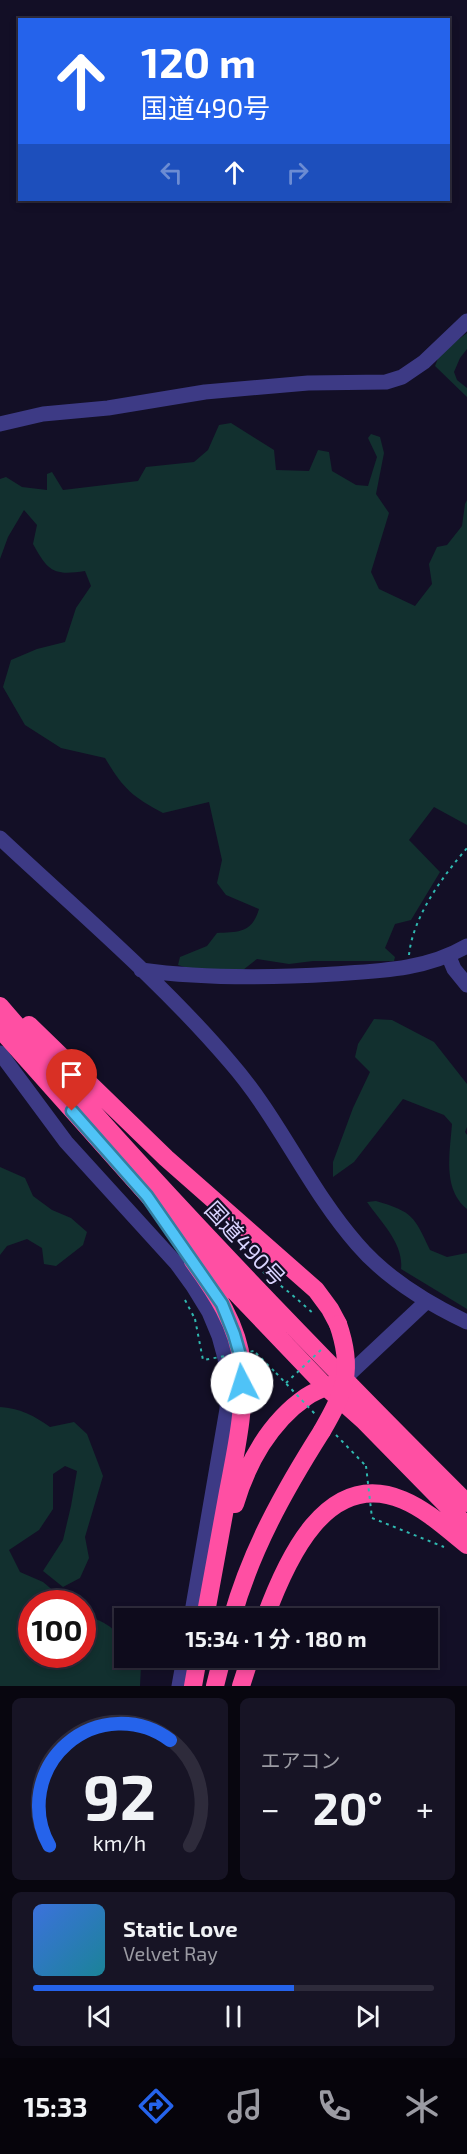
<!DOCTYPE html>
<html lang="ja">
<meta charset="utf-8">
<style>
body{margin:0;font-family:"Exo 2","Noto Sans JP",sans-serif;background:#171425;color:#f1f3f6;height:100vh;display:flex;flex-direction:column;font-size:22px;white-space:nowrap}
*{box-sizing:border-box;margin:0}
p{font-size:20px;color:#9b9ba3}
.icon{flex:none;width:33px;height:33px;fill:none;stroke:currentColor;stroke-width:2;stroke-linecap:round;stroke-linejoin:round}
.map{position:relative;height:1686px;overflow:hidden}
.details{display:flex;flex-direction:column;gap:12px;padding:12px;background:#08060f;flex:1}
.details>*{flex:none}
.banner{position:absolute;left:18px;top:18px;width:432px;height:183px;border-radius:0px;box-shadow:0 3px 9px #0003,0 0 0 2px #2e2b3b;background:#2563eb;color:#fff;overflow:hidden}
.speed{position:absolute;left:18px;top:1590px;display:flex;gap:12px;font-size:30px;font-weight:700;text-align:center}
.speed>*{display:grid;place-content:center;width:78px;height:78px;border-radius:50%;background:#0e0b1c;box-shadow:0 3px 9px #0003,0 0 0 2px #2e2b3b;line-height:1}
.speed .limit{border:9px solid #d22;background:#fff;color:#111}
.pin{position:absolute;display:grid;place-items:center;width:51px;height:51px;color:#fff;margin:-62px -26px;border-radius:50% 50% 50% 0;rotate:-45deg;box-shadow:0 0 6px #0007}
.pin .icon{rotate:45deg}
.me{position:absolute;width:66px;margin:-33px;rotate:355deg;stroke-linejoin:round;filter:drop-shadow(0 0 4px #0008)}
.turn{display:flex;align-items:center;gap:21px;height:126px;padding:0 24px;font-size:27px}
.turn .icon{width:78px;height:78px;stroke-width:2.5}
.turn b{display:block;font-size:42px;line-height:51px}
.lanes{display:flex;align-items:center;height:57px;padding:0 24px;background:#0003;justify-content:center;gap:30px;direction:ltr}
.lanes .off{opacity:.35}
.big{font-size:45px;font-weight:700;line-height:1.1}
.details .tile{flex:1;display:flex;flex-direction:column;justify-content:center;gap:9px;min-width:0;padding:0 21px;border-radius:9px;background:#171425}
.details .dial{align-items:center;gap:0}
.dial svg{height:156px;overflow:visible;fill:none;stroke:#2e2b3b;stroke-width:7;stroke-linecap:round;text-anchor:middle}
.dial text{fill:#f1f3f6;stroke:none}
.song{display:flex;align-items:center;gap:18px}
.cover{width:72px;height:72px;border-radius:9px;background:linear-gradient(135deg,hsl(220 70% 55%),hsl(190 70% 35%))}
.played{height:6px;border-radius:3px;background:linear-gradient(90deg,#2563eb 65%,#2e2b3b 65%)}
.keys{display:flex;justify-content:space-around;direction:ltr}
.heat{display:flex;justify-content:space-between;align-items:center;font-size:33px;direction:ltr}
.details .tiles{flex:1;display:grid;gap:12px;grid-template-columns:1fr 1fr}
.tile:last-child{grid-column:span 2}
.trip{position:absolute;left:114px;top:1608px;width:324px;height:60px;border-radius:0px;background:#0e0b1c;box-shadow:0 3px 9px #0003,0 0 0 2px #2e2b3b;font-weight:700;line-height:60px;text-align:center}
.tab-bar{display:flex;height:96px;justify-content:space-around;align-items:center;background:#06040b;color:#9b9ba3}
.tab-bar .icon{width:42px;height:42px}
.tab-bar .on{color:#2563eb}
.tab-bar b{font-size:27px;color:#f1f3f6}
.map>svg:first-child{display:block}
.green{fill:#12302f}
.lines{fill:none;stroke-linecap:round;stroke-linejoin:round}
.path{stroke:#2fb8b0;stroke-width:2;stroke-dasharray:3 4.5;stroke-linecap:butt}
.minor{stroke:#3d3a85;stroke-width:15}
.highway{stroke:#ff4fa3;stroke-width:18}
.path-bridge{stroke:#2fb8b0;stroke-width:2;stroke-dasharray:3 4.5;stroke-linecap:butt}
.highway-bridge{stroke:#ff4fa3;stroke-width:18}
.route-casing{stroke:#337fa1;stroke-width:15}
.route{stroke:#4fc3f7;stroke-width:10}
.labels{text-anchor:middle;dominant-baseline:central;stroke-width:4.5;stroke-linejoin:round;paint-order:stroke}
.street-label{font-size:22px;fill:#d9d4ff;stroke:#130f26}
</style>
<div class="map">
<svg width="467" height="1686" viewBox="0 0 467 1686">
<rect width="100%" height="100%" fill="#130f26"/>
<!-- green -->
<path class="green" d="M467,333V349L460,358L454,372L457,380L467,388V397L435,366L440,353Z
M231,423L274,450L276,470L309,471L318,450L329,452L332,471L356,485L368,486L377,457L368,438L371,434L380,437L384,453L376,494L389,513L371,572L379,589L415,606L432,584L429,564L437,547L447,545L462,526L465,504L467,500V825L434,807L409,840L440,872L411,920L395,924L385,948L395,957L394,961H313L289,964L257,959L243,970L198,971L178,965L180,957L207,946L217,933C239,932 252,933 259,909L226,895L217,883L222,860L209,802L163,813C131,796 123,788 105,758L61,748L25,725L3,687L11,660L37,649L65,642L76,608L91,586L85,571C53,576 48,571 33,544L37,525L24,510L8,537L0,559V479L6,477L22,487L47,490V474L52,472L63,490L138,481L146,467L194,462L208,450L219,425Z
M374,1019L392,1020L434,1042L467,1084V1127L465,1132L467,1135V1209C442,1189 450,1152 452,1124L444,1115L403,1099L354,1162L333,1177V1162L353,1108L370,1072L355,1057L358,1044Z
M0,1167L25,1178L33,1196L52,1210L71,1218L87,1232L83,1245L56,1266L44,1264L42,1248L27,1239L7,1246L0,1255Z
M376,1201C413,1212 414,1216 430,1250L447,1257L467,1253V1309L401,1269C404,1244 381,1222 367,1202Z
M0,1407C19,1408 35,1416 50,1427L74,1422L87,1434L103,1476L85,1537L89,1558L80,1578L63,1587L43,1571L63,1540L71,1506L77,1471L65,1466L53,1474V1509L39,1530L9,1550L20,1572L43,1582L68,1603L32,1604V1654H82L83,1614C106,1623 124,1629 124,1658H129L141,1666L140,1686H0Z"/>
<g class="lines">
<!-- path -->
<path class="path" d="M409,955C413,916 443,876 467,848
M263,1272L290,1293L314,1314
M185,1300L195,1319
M256,1353L276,1373
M336,1435L366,1466
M372,1518L444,1547"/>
<!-- minor -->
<path class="minor" d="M0,424L43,414L108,408L205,392L308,383L386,382L402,377L424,362L467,321
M0,838C78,911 161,981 230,1062C279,1118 308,1188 357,1244C386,1278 427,1303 467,1322
M449,957L454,969L467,985
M141,970C205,979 269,978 334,974C380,971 426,970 467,946
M0,1053L66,1142L177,1264L193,1286L209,1312L219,1336L225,1358L228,1383L227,1409L191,1618
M344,1379L427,1301
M179,1686L184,1658"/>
<!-- highway -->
<path class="highway" d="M0,1006C148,1179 306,1342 467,1503
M29,1025L166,1158L316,1290L330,1309L338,1324
M0,1029L219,1275L326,1387L363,1420L467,1526
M193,1261C215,1291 238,1325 242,1364C246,1406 236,1450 228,1492C220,1534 213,1576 205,1618
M235,1504C247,1463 270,1422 306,1397C315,1391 326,1387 336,1383
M232,1618C251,1550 284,1491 322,1431
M265,1618C286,1561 326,1468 403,1500C427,1510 447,1529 467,1545
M193,1686L198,1658
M215,1686L222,1658
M241,1686L250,1658"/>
<!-- path-bridge -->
<path class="path-bridge" d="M195,1319L203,1360L254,1351
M276,1373L315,1414
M286,1383L324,1347
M366,1466L372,1518"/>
<!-- highway-bridge -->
<path class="highway-bridge" d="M322,1431C345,1391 354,1370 338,1324"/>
</g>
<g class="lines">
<!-- route casing -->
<g class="route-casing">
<path id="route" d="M72,1111L147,1196L222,1304L234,1334L242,1362V1383"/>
</g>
<!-- route -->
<use href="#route" class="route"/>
</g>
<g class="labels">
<!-- street labels -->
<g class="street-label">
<text transform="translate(246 1243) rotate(47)">国道490号</text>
</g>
</g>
</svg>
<div class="speed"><div class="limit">100</div></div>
<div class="pin" style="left:72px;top:1111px;background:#d93025"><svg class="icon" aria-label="arrive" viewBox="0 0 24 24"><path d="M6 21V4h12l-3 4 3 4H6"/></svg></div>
<svg class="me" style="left:242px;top:1383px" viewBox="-20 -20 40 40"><circle r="19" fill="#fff"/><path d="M0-13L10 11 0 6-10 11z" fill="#4fc3f7"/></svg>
<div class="trip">15:34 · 1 分 · 180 m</div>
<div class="banner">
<div class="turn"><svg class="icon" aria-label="ahead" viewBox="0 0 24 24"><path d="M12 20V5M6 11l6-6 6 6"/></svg><div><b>120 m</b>国道490号</div></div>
<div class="lanes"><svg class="icon off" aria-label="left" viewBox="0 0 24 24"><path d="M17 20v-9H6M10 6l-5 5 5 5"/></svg><svg class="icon" aria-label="ahead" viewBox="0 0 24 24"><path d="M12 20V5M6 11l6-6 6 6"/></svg><svg class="icon off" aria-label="right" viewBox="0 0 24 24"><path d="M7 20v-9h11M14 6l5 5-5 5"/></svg></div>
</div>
</div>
<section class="details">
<div class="tiles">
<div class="tile dial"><svg viewBox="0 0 100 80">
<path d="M14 69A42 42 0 1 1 86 69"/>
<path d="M14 69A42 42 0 0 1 76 15" stroke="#2563eb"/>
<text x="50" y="56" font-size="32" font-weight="700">92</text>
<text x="50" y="72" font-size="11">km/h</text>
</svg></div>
<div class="tile"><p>エアコン</p>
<div class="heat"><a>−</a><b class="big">20°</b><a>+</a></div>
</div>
<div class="tile">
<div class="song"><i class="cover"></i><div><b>Static Love</b><p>Velvet Ray</p></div></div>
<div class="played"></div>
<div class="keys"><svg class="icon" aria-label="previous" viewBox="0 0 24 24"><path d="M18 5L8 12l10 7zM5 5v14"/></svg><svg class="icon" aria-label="pause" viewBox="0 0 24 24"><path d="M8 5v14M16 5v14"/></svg><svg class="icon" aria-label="next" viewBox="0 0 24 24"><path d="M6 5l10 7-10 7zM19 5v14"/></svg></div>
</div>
</div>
</section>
<nav class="tab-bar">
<b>15:33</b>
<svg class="icon on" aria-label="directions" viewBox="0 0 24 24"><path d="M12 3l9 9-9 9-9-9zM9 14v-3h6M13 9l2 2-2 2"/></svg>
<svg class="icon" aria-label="music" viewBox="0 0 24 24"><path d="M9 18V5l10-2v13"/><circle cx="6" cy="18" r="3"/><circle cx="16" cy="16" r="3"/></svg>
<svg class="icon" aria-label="phone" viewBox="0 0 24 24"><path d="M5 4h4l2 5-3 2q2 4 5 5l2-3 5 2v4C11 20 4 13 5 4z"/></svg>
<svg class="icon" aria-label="climate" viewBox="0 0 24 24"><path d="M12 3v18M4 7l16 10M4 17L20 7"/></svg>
</nav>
